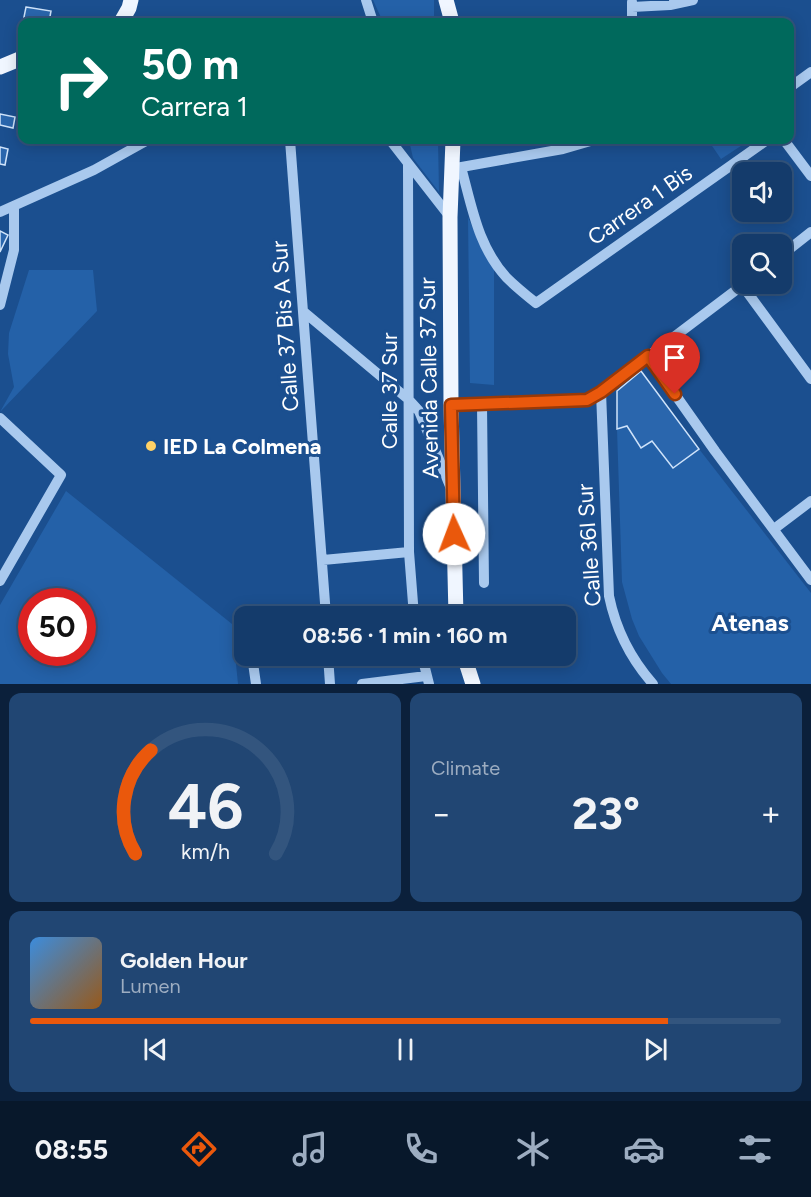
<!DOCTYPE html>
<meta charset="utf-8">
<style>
body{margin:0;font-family:Figtree,sans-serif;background:#214673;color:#f1f3f6;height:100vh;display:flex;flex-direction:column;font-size:22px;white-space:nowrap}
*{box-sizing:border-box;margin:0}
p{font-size:20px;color:#9dadc1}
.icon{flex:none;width:33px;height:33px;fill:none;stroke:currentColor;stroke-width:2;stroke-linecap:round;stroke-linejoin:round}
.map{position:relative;height:684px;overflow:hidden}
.panel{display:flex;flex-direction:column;gap:9px;padding:9px;background:#0b203b;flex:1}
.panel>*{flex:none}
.hud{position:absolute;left:18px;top:18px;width:776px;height:126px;border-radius:12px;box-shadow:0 3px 15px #0003,0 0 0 2px #33557e;background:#00695c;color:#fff;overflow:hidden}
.tools{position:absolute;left:732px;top:162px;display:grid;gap:12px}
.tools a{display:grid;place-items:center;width:60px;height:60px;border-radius:12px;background:#143b6b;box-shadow:0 3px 15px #0003,0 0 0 2px #33557e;font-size:30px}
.speed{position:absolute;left:18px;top:588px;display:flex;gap:12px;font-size:30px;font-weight:700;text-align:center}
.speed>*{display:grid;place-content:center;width:78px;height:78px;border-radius:50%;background:#143b6b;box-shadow:0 3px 15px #0003,0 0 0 2px #33557e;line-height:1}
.speed .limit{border:9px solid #d22;background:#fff;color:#111}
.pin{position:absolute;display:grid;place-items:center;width:51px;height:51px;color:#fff;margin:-62px -26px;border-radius:50% 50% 50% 0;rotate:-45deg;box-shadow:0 0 6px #0007}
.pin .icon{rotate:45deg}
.me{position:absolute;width:66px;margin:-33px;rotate:358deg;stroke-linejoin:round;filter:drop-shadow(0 0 4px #0008)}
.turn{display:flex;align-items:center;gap:21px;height:126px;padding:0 24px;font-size:27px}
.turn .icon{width:78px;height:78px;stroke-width:2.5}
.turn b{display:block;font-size:42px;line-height:51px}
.big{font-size:45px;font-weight:700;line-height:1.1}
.panel .tile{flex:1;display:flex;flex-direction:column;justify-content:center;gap:9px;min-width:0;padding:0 21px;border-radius:12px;background:#214673}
.panel .dial{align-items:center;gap:0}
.dial svg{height:156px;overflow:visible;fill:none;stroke:#33557e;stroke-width:7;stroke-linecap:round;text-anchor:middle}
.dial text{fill:#f1f3f6;stroke:none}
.song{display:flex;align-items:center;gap:18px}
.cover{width:72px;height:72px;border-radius:9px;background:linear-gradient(135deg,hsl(210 70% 55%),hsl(30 70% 35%))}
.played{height:6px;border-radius:3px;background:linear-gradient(90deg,#ea580c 85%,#33557e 85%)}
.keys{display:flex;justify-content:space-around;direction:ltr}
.heat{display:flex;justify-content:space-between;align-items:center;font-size:33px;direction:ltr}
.panel .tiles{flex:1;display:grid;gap:9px;grid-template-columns:1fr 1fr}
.tile:last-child{grid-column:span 2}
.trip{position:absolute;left:234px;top:606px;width:342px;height:60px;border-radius:12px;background:#143b6b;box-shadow:0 3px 15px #0003,0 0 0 2px #33557e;font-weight:700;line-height:60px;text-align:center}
.tabs{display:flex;height:96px;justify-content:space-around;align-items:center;background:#08182b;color:#9dadc1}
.tabs .icon{width:42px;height:42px}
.tabs .active{color:#ea580c}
.tabs b{font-size:27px;color:#f1f3f6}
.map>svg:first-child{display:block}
.green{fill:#2461a8;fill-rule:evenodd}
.building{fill:#2a66ad;stroke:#cfe3fa;stroke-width:1.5}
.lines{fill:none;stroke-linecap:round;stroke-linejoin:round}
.minor{stroke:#a9c9ee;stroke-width:10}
.major{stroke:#f0f6ff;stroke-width:15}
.route-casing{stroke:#983908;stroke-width:15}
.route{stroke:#ea580c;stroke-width:10}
.poi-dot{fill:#ffd166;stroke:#1b4f8f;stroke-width:2}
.labels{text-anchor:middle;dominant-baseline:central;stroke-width:6;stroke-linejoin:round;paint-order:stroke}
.street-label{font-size:22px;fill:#fff;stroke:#1b4f8f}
.poi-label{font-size:22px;font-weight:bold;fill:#fff;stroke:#1b4f8f;text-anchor:start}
.neighbourhood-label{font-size:24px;font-weight:bold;fill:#fff;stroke:#1b4f8f}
</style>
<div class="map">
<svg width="811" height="684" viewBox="0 0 811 684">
<rect width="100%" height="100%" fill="#1b4f8f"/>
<!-- green -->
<path class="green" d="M373,0H434V22H383Z
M409,140H438L439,192L413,158Z
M708,140H750L721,159Z
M468,217L479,242L494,268V385L470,383Z
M29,270H93L97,311L0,412L14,387L8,354L9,333Z
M627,426L641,448L652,441L673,468L699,449L811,593V684H671L662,673L639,636L632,619L622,582L617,429Z
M66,491L232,624L238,684H0V605ZM32,602H82V652H32Z"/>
<!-- building -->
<path class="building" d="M26,7L51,11L49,22H23Z
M0,114L15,117L13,128L0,125Z
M0,147L8,149L5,165L0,164Z
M0,231L8,235L0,252Z
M641,371L699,449L673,468L652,441L641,448L627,426L617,429V391Z"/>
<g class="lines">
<!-- minor -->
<path class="minor" d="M366,0L373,22
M632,2V22
M632,7L670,5L693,0
M789,88L811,72
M290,140L326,616
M390,140L450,217
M784,140L811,176
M408,165L409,552L414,616
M461,167C472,207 478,247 507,278C516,287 526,295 536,303L767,140
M456,168L563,149L594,140
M0,212L94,170L148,140
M782,255L811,232
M742,285L811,379
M0,305L14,250V206
M304,312L408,399L419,411L450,486
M648,356L715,451L811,580
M601,392L609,596C616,630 630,658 653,684
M451,405L587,400L601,392L744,284
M482,405L484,583
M0,418L61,475L0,581
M774,529L811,501
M323,560L409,552
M252,656L256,684
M328,656L330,684
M422,656L429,684
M362,684L426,676"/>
<!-- major -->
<path class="major" d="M446,0L452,22
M121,22L129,8L131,0
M0,67L22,58
M453,140L450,217L451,405L456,616
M464,656L473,684"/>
</g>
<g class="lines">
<!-- route casing -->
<g class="route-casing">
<path id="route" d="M454,534L451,405L587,400L601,392L648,356L675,394"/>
</g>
<!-- route -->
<use href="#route" class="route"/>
</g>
<!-- markers -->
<circle class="poi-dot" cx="151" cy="446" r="6"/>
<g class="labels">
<!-- street labels -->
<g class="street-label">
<text transform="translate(640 205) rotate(-35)">Carrera 1 Bis</text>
<text transform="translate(285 326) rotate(-94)">Calle 37 Bis A Sur</text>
<text transform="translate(429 378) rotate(-91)">Avenida Calle 37 Sur</text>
<text transform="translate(389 391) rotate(-90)">Calle 37 Sur</text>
<text transform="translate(589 545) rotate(-94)">Calle 36I Sur</text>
</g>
<!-- poi labels -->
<g class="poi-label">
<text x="163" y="446">IED La Colmena</text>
</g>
<!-- neighbourhood labels -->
<g class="neighbourhood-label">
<text x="750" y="622">Atenas</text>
</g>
</g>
</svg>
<div class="tools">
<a><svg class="icon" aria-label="sound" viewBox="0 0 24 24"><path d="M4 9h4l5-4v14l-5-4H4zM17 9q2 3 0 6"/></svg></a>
<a><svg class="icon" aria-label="search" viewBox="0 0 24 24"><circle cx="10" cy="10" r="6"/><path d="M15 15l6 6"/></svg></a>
</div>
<div class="speed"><div class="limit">50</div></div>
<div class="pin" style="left:675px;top:394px;background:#d93025"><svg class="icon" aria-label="arrive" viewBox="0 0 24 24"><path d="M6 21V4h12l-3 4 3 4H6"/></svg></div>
<svg class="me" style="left:454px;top:534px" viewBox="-20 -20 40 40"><circle r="19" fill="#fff"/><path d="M0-13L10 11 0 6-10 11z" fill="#ea580c"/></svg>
<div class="trip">08:56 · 1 min · 160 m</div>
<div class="hud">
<div class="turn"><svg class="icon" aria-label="right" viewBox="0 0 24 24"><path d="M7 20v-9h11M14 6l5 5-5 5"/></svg><div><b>50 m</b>Carrera 1</div></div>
</div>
</div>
<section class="panel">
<div class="tiles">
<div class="tile dial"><svg viewBox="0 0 100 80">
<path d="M14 69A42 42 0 1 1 86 69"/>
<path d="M14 69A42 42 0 0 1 22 16" stroke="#ea580c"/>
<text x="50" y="56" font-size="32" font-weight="700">46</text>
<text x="50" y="72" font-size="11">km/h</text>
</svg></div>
<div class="tile"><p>Climate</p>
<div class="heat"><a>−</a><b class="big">23°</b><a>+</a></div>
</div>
<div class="tile">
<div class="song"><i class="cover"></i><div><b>Golden Hour</b><p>Lumen</p></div></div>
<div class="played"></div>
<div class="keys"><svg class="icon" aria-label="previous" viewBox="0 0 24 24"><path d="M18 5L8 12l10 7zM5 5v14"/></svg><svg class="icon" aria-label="pause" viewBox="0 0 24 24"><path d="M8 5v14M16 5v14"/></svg><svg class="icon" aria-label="next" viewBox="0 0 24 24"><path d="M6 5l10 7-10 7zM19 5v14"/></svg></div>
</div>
</div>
</section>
<nav class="tabs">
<b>08:55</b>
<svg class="icon active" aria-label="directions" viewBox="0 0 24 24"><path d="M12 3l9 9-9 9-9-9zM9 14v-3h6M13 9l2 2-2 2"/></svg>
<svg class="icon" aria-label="music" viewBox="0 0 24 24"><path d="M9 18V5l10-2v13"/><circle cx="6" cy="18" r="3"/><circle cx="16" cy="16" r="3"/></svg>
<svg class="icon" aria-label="phone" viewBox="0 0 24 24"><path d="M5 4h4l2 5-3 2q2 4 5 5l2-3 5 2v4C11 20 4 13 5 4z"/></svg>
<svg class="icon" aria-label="climate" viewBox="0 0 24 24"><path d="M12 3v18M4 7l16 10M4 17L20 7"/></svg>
<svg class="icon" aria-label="car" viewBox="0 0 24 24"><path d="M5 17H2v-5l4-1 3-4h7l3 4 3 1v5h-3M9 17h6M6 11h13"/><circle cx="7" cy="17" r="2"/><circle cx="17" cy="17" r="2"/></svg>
<svg class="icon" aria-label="filters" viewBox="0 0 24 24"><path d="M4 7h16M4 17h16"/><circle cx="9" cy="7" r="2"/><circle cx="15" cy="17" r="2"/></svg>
</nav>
